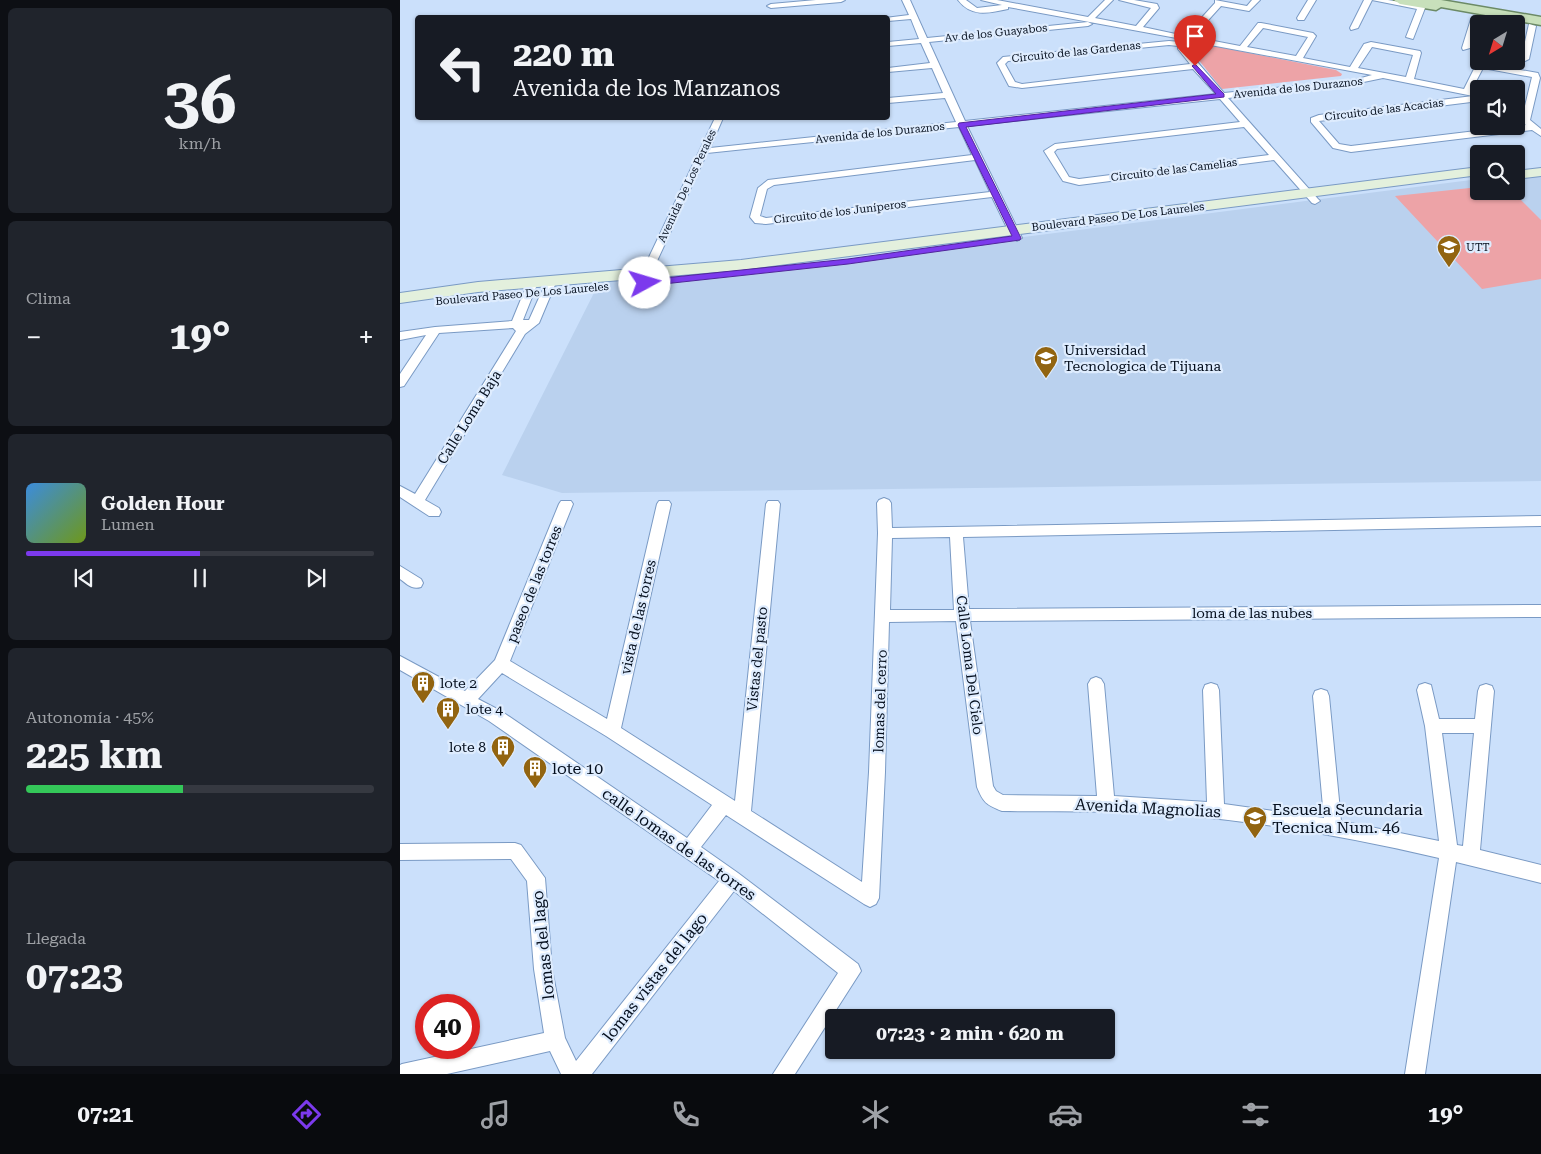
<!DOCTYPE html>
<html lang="es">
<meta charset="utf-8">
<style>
body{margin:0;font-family:"Roboto Serif",serif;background:#20242c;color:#f1f3f6;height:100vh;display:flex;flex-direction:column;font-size:19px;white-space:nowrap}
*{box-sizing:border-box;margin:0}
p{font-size:16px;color:#9ea1a6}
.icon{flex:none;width:28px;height:28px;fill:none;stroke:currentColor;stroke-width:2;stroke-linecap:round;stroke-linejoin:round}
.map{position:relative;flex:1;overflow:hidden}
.sheet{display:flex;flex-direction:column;gap:8px;padding:8px;background:#0d0f14;width:400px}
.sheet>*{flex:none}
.top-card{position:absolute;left:15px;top:15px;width:475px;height:105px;border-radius:5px;box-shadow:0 1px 4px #0004;background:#171b24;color:#f1f3f6;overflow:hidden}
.needle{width:32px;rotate:218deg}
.tools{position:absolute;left:1070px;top:15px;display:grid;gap:10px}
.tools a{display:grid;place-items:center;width:55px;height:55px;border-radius:5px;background:#171b24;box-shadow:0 1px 4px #0004;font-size:25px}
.speed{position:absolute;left:15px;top:994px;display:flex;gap:10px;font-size:25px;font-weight:700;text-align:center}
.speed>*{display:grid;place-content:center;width:65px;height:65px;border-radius:50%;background:#171b24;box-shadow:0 1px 4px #0004;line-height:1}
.speed .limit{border:8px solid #d22;background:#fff;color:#111}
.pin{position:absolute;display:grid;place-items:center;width:42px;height:42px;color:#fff;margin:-51px -21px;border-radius:50% 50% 50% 0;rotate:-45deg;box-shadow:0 0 5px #0007}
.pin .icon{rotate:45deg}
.me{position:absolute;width:55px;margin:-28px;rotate:84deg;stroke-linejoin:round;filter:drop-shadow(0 0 4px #0008)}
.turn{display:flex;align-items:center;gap:18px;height:105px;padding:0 15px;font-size:22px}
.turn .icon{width:65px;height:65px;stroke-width:2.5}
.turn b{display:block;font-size:35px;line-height:42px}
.big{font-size:38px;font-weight:700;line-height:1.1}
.sheet .tile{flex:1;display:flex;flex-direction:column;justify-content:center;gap:8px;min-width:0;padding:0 18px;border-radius:8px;background:#20242c}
.sheet .dial{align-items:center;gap:0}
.dial b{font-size:65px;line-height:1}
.song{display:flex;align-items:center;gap:15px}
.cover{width:60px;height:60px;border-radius:8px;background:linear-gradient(135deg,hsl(210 70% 55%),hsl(80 70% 35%))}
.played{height:5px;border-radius:2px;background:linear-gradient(90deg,#7c3aed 50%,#363941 50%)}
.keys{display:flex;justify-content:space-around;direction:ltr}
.heat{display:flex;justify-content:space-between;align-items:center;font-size:28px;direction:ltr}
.charge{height:8px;border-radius:4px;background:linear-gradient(90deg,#34c759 45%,#363941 0)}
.trip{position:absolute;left:425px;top:1009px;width:290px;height:50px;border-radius:5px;background:#171b24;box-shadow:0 1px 4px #0004;font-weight:700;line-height:50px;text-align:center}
.dock{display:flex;height:80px;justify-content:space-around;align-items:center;background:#090b0e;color:#9ea1a6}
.dock .icon{width:35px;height:35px}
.dock .on{color:#7c3aed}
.dock b{font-size:22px;color:#f1f3f6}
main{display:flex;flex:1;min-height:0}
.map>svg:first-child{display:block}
.built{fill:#bad1ee}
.green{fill:#eda3a7}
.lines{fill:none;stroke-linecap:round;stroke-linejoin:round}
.street-casing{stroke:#7a9ac4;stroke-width:2}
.secondary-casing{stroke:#7a9ac4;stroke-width:2}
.primary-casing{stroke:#6c8a66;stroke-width:3}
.street{fill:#fff;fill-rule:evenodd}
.secondary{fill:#e3f0dd;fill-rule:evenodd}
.primary{fill:#c8e0bb;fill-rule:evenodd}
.route{fill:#7c3aed;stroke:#51269a}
.labels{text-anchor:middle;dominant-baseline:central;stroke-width:4.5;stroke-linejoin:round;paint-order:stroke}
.far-street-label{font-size:11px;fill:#050f1e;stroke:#deecfe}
.far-poi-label{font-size:11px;fill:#050f1e;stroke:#deecfe;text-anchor:start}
.poi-label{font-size:14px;fill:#050f1e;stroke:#deecfe;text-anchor:start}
.street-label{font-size:14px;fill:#050f1e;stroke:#deecfe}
.near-poi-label{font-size:16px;fill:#050f1e;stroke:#deecfe;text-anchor:start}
.near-street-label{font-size:16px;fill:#050f1e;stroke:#deecfe}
</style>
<main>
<section class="sheet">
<div class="tile dial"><b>36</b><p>km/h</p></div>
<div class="tile"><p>Clima</p>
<div class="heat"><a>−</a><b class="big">19°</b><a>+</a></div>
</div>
<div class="tile">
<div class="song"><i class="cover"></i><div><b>Golden Hour</b><p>Lumen</p></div></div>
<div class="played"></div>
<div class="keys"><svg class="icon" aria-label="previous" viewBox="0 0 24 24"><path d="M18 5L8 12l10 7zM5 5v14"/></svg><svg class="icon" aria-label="pause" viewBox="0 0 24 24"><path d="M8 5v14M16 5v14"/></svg><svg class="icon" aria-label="next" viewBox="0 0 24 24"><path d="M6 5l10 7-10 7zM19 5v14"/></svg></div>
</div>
<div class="tile"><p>Autonomía · 45%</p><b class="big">225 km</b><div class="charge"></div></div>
<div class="tile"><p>Llegada</p><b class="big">07:23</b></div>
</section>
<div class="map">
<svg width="1141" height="1074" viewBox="0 0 1141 1074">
<rect width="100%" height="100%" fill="#cbe0fb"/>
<!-- built -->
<path class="built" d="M1141,171V481L162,493L102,475L199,283L458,258L1079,179V191H1116V174Z"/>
<!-- green -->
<path class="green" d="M794,42L936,70L942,74L941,76L822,89L789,48L788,45Z
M1079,187V191H1112L1141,220V279L1082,289L995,196Z"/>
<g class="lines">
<!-- street casing -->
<g class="street-casing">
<path id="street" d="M416,0H445L441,2L371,8L367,6L371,4Z
M502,0H510L527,38L688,22L692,24L688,26L529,42L565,121L816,94L793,69L622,88L609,86L597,63L603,57L769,41L780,42L782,39L608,7V9C589,13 572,18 558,0H566L577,8L602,5L581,0H597L688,17L705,0H713L695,18L736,26L751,8L719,0H734L757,4L759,8L743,27L785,36L815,3V0L847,6L852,0H860L849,11L821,6L793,37L840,46L858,23H861L913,33L916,36L903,58L950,67L964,44L971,42L1020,51L1021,53L1014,79L1064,89L1076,65L1080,63L1138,73L1140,78L1130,120L1141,129V136L1132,130L951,152L933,148L911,122V118L919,115L1073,96L983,78L954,84L828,98L918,199L920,201L915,204L912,203L874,160L679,185L663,181L644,151L655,144L840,122L820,99L567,126L622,238L617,241L612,238L592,197L366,224L355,223L350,217L358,188L368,180L572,155L559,127L307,153L251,274L249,285H241V274L315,118H323L310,148L556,122L545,98L488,103V98L543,93L532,68L488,72V68L530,63L521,43L488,46V42L519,39L511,19L488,21V18H485L509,15ZM863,28L908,37L896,56L847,47ZM789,41L972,75L954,80L824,93L786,49V44ZM769,45L778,46V49L790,64L622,84L615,82L605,64L608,61ZM972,47L1013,55L1006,77L958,68ZM1083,68L1132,77L1123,114L1116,110V117L1126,125L951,146L939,144L919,121L1079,101V92L1071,91ZM844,127L869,155L679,179L669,177L654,152L657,149ZM575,160L590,192L366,218L360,216L367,189L374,185Z
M908,0H916L904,20H898L897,18Z
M964,0H988L1024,6L1025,8L1013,39L1006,37L1017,9L972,0L958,28L951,30L950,28Z
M1083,16L1120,24L1116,26V24L1078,21L1070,48L1063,50L1062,48L1071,19Z
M1129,24L1136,26L1129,59L1125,61L1121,59Z
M152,277L157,280L139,323L125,334L25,500L39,508L41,512L39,516H29L0,497V486L15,494L116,331L113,328L39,333L4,386L0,387V374L26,335L0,340V332L35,327L112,321L128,282L133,279L138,282L123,320H129L147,280Z
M484,498L489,500L491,503L492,528L1141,516V526L563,537L569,609L1141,605V617L570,621L593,786L596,791L603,795L697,796L688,684L691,679L696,677L701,679L704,684L714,796L807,802L803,690L805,685L811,683L817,685L819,690L824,804L924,818L913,696L915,691L921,689L927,691L929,696L941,821L1039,841L1025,726L1017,690L1019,685L1025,683L1031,685L1039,719H1075L1078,691L1080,686L1086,684L1092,686L1094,691L1080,850L1141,865V883L1056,862L1025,1074H1005L1039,858C958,839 875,824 792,816C729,810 665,812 602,811C586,805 583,802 577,787L556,621L489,622L485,772L479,898L476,904L470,907L464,904L326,815L301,847L338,873L458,964L461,971L395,1074H373L438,973L334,891L192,1074H161L150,1051L47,1074H0V1065L2,1064L144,1033L134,969L127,881L111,859L0,860V844L115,843L121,845L145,878L152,969L165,1038L176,1061L319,881L89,721L0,670V656L65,691L95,660L159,504L161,501H171L173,504L110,661L207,719L257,504L259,501H269L271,504L221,728L335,801L366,504L368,501H378L380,504L351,811L462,882L469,772L478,533L477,503L479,500ZM550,537L554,610H490L492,538ZM102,673L206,736L312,805L287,838L101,711L78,699ZM1042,733H1074L1063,846L1057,845Z
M0,566L21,579L23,583L21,587C12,590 7,584 0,579Z"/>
</g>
<!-- secondary casing -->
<g class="secondary-casing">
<path id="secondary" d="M1079,167V175L341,270L78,292L0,303V293L78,282L341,260Z
M1141,168V176L1116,179V171Z"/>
</g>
<!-- primary casing -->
<g class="primary-casing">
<path id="primary" d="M994,0H1041L1141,17V25L1041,7L1036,10L1000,4Z"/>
</g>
<!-- street -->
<use href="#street" class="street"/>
<!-- secondary -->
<use href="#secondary" class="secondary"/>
<!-- primary -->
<use href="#primary" class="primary"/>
</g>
<!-- route -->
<path class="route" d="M795,64L824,94V97L566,127L621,238L620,240L448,264L245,286L240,283L245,280L448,259L612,236L558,125L559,123L816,94L793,67L792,66Z"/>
<!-- icons -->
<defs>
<g id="school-pin" transform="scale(1.25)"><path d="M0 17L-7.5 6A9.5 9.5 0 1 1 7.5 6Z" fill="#926410" stroke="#deecfe"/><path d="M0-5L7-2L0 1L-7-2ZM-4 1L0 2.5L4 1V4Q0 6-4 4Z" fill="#fff"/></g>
<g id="university-pin" transform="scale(1.25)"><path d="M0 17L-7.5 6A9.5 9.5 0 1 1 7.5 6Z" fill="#926410" stroke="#deecfe"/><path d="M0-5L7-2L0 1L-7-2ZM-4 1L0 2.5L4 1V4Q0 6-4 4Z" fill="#fff"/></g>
<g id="building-pin" transform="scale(1.25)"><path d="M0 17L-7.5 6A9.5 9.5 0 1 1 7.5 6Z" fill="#926410" stroke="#deecfe"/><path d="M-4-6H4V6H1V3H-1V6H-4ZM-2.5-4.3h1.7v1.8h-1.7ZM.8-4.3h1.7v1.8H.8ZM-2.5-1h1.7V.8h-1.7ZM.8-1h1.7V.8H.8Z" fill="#fff"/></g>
</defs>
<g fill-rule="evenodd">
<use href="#school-pin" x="1049" y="247"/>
<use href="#university-pin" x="646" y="358"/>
<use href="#building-pin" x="23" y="683"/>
<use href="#building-pin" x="48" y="709"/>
<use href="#building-pin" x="103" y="747"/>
<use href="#building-pin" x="135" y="768"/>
<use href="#school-pin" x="855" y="818"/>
</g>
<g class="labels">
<!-- far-street labels -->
<g class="far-street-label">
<text transform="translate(596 33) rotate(-6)">Av de los Guayabos</text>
<text transform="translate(676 52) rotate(-6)">Circuito de las Gardenas</text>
<text transform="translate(898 88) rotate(-6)">Avenida de los Duraznos</text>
<text transform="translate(984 110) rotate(-7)">Circuito de las Acacias</text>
<text transform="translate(480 133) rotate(-6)">Avenida de los Duraznos</text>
<text transform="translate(774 170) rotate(-7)">Circuito de las Camelias</text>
<text transform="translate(287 186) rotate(-65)">Avenida De Los Perales</text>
<text transform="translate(440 212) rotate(-7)">Circuito de los Juníperos</text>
<text transform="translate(718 217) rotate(-7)">Boulevard Paseo De Los Laureles</text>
<text transform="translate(122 294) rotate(-5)">Boulevard Paseo De Los Laureles</text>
</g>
<!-- far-poi labels -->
<g class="far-poi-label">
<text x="1066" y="247">UTT</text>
</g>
<!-- poi labels -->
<g class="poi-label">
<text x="664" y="350">Universidad<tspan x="664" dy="16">Tecnologica de Tijuana</tspan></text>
<text x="40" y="683">lote 2</text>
<text x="66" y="709">lote 4</text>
<text x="86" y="747" text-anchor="end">lote 8</text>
</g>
<!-- street labels -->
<g class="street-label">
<text transform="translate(69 417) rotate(-58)">Calle Loma Baja</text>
<text transform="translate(134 584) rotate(-68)">paseo de las torres</text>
<text x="852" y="613">loma de las nubes</text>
<text transform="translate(238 617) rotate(-77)">vista de las torres</text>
<text transform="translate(357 659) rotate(-84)">Vistas del pasto</text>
<text transform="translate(570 665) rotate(83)">Calle Loma Del Cielo</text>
<text transform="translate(480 701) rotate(-88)">lomas del cerro</text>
</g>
<!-- near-poi labels -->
<g class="near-poi-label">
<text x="152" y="768">lote 10</text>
<text x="872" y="809">Escuela Secundaria<tspan x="872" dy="18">Tecnica Num. 46</tspan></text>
</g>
<!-- near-street labels -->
<g class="near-street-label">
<text transform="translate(748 808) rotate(3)">Avenida Magnolias</text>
<text transform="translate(279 844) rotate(35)">calle lomas de las torres</text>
<text transform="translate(143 945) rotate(-96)">lomas del lago</text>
<text transform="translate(255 977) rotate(-52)">lomas vistas del lago</text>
</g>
</g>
</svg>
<div class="tools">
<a><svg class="needle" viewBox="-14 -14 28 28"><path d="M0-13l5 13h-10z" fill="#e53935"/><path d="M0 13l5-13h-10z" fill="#9ea1a6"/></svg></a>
<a><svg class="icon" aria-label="sound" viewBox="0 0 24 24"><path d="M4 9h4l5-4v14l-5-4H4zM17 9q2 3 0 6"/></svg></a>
<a><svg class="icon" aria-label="search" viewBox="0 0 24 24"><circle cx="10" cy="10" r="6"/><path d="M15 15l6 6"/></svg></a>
</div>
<div class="speed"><div class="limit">40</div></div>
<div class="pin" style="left:795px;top:66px;background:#d93025"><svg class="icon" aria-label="arrive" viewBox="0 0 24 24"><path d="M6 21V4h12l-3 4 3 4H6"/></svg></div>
<svg class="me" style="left:245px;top:283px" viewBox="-20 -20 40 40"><circle r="19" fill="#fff"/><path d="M0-13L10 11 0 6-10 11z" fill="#7c3aed"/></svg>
<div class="trip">07:23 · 2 min · 620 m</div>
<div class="top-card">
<div class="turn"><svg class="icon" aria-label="left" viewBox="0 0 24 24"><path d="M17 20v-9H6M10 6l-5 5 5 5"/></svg><div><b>220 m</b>Avenida de los Manzanos</div></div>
</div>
</div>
</main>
<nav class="dock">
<b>07:21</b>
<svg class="icon on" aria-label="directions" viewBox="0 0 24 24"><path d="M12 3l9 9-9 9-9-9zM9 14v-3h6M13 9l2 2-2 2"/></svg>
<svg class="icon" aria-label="music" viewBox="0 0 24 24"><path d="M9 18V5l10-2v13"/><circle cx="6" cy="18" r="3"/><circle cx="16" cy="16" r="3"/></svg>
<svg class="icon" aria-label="phone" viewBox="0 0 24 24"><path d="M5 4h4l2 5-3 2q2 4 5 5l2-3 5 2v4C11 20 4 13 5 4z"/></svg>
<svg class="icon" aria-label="climate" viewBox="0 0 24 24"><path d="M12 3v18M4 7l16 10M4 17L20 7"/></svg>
<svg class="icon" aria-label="car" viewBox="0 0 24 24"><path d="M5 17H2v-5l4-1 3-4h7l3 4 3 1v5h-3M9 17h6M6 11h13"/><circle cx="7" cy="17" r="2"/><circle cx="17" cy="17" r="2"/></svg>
<svg class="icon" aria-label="filters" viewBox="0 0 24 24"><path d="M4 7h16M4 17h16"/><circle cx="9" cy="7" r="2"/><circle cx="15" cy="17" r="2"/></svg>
<b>19°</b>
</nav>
